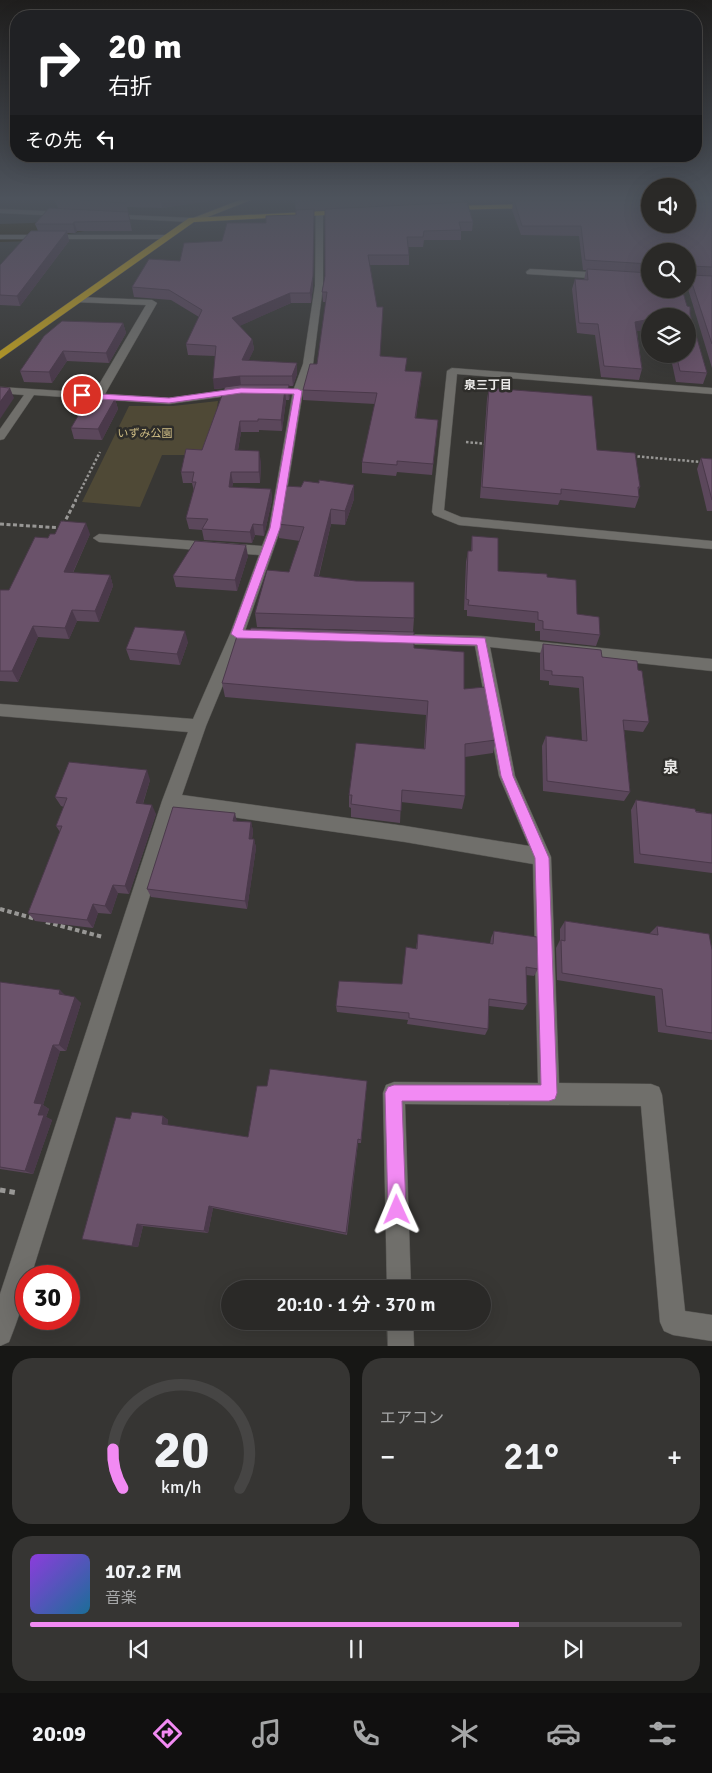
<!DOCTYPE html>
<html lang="ja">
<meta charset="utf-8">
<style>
body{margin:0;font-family:Signika,"Noto Sans JP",sans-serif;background:#363533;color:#f1f3f6;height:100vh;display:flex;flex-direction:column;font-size:19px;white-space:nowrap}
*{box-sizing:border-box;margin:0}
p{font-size:16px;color:#a5a6a7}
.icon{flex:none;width:28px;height:28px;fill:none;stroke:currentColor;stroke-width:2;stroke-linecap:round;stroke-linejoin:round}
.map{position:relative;height:1346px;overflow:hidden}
.panel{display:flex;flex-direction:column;gap:12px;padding:12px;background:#171715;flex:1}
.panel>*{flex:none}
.top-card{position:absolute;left:10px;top:10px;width:692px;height:152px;border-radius:20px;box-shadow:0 5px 20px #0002,0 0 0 1px #464544;background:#202124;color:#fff;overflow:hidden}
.buttons{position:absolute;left:641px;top:178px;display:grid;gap:10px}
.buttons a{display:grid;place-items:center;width:55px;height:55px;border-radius:50%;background:#2a2927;box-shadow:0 5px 20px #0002,0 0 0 1px #464544;font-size:25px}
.speed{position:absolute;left:15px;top:1265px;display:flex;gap:10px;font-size:25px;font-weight:700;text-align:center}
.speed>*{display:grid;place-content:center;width:65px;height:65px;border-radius:50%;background:#2a2927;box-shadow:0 5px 20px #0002,0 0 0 1px #464544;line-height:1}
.speed .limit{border:8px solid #d22;background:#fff;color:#111}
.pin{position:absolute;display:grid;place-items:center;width:42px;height:42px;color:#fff;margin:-21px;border:2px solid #fff;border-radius:50%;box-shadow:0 1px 5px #0007}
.me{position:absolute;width:55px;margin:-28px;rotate:359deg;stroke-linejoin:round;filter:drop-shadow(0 0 4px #0008)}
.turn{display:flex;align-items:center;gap:18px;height:105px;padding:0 15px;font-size:22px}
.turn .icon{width:65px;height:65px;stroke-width:2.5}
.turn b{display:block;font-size:35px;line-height:42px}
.then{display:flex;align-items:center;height:48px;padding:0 15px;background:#0003;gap:10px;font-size:19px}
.big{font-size:38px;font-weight:600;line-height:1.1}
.panel .widget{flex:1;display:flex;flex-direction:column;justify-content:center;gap:8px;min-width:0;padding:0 18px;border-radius:20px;background:#363533}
.panel .dial{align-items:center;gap:0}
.dial svg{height:130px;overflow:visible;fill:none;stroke:#464544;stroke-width:7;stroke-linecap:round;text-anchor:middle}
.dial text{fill:#f1f3f6;stroke:none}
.song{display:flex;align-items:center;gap:15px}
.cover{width:60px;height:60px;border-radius:8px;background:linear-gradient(135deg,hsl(270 70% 55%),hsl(200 70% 35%))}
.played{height:5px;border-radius:2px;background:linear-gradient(90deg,#f28af3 75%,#464544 75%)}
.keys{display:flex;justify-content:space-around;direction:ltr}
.heat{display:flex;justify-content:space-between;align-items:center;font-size:28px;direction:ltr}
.panel .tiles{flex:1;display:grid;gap:12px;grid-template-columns:1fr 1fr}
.widget:last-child{grid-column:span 2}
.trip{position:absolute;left:221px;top:1280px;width:270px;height:50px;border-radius:25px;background:#2a2927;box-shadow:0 5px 20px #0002,0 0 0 1px #464544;font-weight:600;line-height:50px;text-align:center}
.tab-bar{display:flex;height:80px;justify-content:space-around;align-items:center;background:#111010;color:#a5a6a7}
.tab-bar .icon{width:35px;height:35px}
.tab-bar .selected{color:#f28af3}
.tab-bar b{font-size:22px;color:#f1f3f6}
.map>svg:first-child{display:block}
.green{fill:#4f4936}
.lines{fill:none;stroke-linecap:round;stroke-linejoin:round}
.river{fill:#281f02;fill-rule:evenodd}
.minor-casing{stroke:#545350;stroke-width:1}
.major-casing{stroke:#545350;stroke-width:1}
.highway-casing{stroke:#545350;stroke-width:1}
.path-far3{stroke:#989795;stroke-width:2.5;stroke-dasharray:2.5 2;stroke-linecap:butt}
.path-far2{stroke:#989795;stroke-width:3;stroke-dasharray:4 2.5;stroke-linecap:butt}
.path-far1{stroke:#989795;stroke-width:4;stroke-dasharray:4.5 3;stroke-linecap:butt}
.path{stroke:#989795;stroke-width:5;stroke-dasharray:5.5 4;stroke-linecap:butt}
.minor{fill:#706f6b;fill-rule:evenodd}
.major{fill:#a08c3d;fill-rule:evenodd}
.highway{fill:#c09f1e;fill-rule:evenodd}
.wall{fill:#5b475b}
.shaded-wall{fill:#4a394a}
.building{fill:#6a526a;stroke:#4a394a}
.route{fill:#f28af3;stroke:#9d5a9e}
.labels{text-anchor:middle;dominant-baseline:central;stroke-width:5;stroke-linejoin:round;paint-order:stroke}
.far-park-label{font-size:11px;fill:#d0be85;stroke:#2e2d2a}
.far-neighbourhood-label{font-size:12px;font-weight:bold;fill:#e9e8e6;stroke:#2e2d2a}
.quarter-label{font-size:16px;font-weight:bold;fill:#e9e8e6;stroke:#2e2d2a}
</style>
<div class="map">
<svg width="712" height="1346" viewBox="0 0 712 1346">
<rect width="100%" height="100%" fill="#383734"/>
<!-- green -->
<path class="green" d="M218,401L211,455H162L140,507L82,502L129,406H173Z"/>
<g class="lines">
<!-- river -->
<path class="river" d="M85,215L95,217L99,223L95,229L32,241L0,242V224L32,223Z"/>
<!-- minor casing -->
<g class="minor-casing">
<path id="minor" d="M0,209L63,212L67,214L63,216L0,213Z
M316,211L323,213V286L313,364L303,391L281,528L244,634L206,726L182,795L405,826L529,846L499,776L475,646L395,644L390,643L388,639L390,635L395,634L481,636L712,659V671L490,647L515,776L551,857L559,1083L651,1084L659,1087L662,1095L685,1311L712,1315V1341L673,1335L664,1331L660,1322L641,1106L405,1104L411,1289H387L383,1093L386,1085L394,1082L538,1083L533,864L405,842L177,809L31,1276H26C26,1298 17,1322 9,1342L0,1346V1294L162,801L188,732L0,716V704L193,719L230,634L259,555L99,542L93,538L99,534L262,546L269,528L293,391L303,364L315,286Z
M106,214L192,218L196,220L192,222L109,218H106Z
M0,235H166L170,237L166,239H0Z
M530,269L606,273L610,276L606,279L527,274L526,272Z
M78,297L152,300L157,303L105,394L169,398L242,388L247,391L242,394L169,404L34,395L4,439L0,440V429L24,395L0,393V387L94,393L146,305L75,302L73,300Z
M452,368L712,388V394L457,374L444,510L461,517L712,541V549L459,525L434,515L432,512L447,371Z
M387,1321H413L414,1346H388Z"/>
</g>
<!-- major casing -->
<g class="major-casing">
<path id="major" d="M240,200H251L195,222L188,220Z"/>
</g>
<!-- highway casing -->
<g class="highway-casing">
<path id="highway" d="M534,204L538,206L537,208L449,210L445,208L449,206Z
M344,210L348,212L347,214L194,222L0,359V351L189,218Z"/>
</g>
<!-- path-far3 -->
<path class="path-far3" d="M466,442L487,444
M633,456L712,463
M75,501L100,452"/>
<!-- path-far2 -->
<path class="path-far2" d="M0,524L62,528
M63,525L76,500"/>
<!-- path-far1 -->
<path class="path-far1" d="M0,909L36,919
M46,922L103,937"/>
<!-- path -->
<path class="path" d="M0,1190L18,1193"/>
<!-- minor -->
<use href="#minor" class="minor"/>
<!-- major -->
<use href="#major" class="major"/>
<!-- highway -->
<use href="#highway" class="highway"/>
</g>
<!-- wall -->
<path class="wall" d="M55,200H215L162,208L127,207L132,231H77L75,233H67L69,241L20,306L0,305V265L38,231L35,224L58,208Z
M295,200H464V202L473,222L472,231H461V240H424L423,247H408L409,255V265H369L380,356L406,371L422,372L416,418L438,420L432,475L397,472L396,476L362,473V462L375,404L303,400V390L317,364L326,302H323L322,292L325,276V210L314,211L313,286L311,303H291L239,326L252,339L254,349L248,361L297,374L293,386H289L290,396L289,400H286L282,431L259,430V432H241L238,450L261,462L260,483H233L232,487L271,489L272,500L264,536L255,535L252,543L204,540L202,530L189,529L186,518L194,491L192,483H183L181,472L202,450L225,388L214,389L215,356L188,355L186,344L199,317L171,300L134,297L132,287L180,261L222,241L266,223L296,215Z
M509,200H650V224L688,200H712V368L688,289V251H650V289L687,306L707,373L703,384L676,382L670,354H688V316H650V329L637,331L642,369L639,380L601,377L595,335L577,333L572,289L575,279L584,280L586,270H583L579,236L521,235L512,210L513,202H510Z
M123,323L126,333L109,363L67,361L52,383L24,382L20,371Z
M489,388L597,450L640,487L638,491L639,497L635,508L560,500L558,505L480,498L487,399Z
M115,399L118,409L102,440L74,439L71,428Z
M701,458L712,459V511H707L697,469Z
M354,499L345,525L331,524L319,576L414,618L413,632L414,648L464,689L496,740L493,753L465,757V796L462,809L401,802L400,823L351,817V808L349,807V795L424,749L426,715L225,697L222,683L249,634L392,631L257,627L255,613L289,572L300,541L279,538L278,524Z
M90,534L73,573L110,575L113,586L99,622L77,621L69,639L38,637L18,682L0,681V590H9L48,538Z
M472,536L498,571L547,577L577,614L600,635L596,646L540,640V631H535V623L467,616V610H464L466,562L468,551H471Z
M248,556L237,591L176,587L173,576Z
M188,642L180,665L130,660L126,649Z
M543,644L602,657L638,670L649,722L643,732L624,730L630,792L624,801L543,791L542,746L546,736L582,741L579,688L549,685V681L540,680V654Z
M150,780L143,804L156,814L129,894L118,893L111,914L98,913L93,928L35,921L28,913L60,832L56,826L64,807L61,806L55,797Z
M636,800L712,814V873L634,863L631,810Z
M237,821L251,822L253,831L252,839H254L256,848L247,909L151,897L147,889Z
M565,921L650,934V933L657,926L712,950V1040L658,1032L655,996L557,980L556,948L560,940V929Z
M494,931L538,969L534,976L526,975L527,1004L523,1010L489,1006L488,1029L485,1035L407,1024L408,1020L337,1012L336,1006L402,984L416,949L418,934L490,944L491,938Z
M0,982L65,995L81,1003L66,1051H60L43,1105L49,1109L46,1117L52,1120L33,1174L0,1169Z
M367,1081L361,1143H358L347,1235L213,1208L208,1233L143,1226L138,1247L82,1239L130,1119L163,1116L168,1120L167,1125L248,1137L267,1086Z"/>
<!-- shaded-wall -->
<path class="shaded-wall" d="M161,200H215L162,208Z
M314,209L313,286L311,303L310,293Z
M74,222L77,231L75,233L73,224Z
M67,231L69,241L20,306L17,296Z
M290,293L291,303L233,329L232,318Z
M650,319V329L632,332L635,322Z
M123,323L126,333L109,363L106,353Z
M252,339L254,349L244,371L242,360Z
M63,351L67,361L52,383L49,372Z
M297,363V374L293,386L292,376Z
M422,372L421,383L414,429L415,418Z
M240,376L241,386L214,389L213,379Z
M289,385L290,396L289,400L288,389Z
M10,388L14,398L0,419V402Z
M285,389L286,400L282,431L281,420Z
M115,399L118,409L102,440L98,429Z
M240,421L241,432L236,461L235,450Z
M259,451L261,462L260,483L259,472Z
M231,472L233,483L230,498L229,487Z
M354,485V499L345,525V511Z
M271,489L272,500L264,536L263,525Z
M331,509V524L315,590L314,576Z
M86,523L90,534L68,583L64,572Z
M253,524L255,535L252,543L250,532Z
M246,545L248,556L237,591L235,580Z
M110,575L113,586L99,622L95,611Z
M72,610L77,621L69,639L65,628Z
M33,626L38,637L18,682L12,671Z
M185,631L188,642L180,665L177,654Z
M147,770L150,780L140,812L136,803Z
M152,805L156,814L129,894L125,886Z
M235,813L237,822L233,821Z
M251,822L253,831L251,848L249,839Z
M254,839L256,848L247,909L245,901Z
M113,885L118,893L111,914L105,906Z
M93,904L98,913L93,928L87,920Z
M60,990L67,997L59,994Z
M75,997L81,1003L66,1051L59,1045Z
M53,1045L60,1051L43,1105L49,1109L46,1117L52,1120L33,1174L25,1171L38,1115L34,1103Z
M163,1116L168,1120L167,1128L162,1124Z
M209,1206L213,1208L208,1233L204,1231Z
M137,1224L143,1226L138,1247L132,1246Z"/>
<!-- building -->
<path class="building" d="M81,200H126V203Z
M295,200H329L295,202Z
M514,200L650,201V224H688V200H690L691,202H712V267L691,266L689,268L690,275L712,276V344L690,277H688V251H650V264L585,260L581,226H522Z
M467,202L473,222H459L461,230L424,231L423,237H407L409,255H368L377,307H383L380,356L407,358L405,371L422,372L415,418L438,420L433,464L397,461V465L362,462L377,393L303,390L310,364H317L327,292H322L325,276V209Z
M49,208L128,212L130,221L74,222L73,224H35Z
M314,209L313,276L310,293H290L232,318L252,339L242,360L297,363L292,376H240L213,379L216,346L186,344L202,310L169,290L132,287L149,259L180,261L184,243L222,241L227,223H266V216L296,215V210Z
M31,231H67L17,296L0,295V265Z
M587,269L650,273V289H682L687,306L690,307V314L707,373L680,371L676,354H688V316H650V319L635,322L642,369L604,366L598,324L579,323L575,279L588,280Z
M62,321L123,323L106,353L63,351L49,372L20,371L44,336Z
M240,385H289L288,389H285L281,420L258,419V421H240L235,450L259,451V472H231L229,487L271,489L263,525L253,524L250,532L202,529L208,519L186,518L196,482H192L194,472H181L186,449L202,450L225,387Z
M0,387L10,388L0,402Z
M489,388L592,396L597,450L635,453L640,487H638L639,497L561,489V494L482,487Z
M89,397L115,399L98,429L71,428Z
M701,458L712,459V500Z
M319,480L354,485L345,511L331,509L314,576L356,581L414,582V618L255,613L267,570L289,572L304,527L278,524L286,486L301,487L304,481L319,483Z
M61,521L86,523L64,572L110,575L95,611L72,610L65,628L33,626L12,671H0V590H9L35,537L48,538L50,534H55Z
M472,536L498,538V571L547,574V577L576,580L577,614L599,617L600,635L543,629V621L538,620V612L468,605L469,600L466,599L468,551H472Z
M195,541L246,545L235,580L173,576Z
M135,627L185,631L177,654L126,649Z
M251,628L414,632V648L464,652V689L485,687L496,740L465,744V796L402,790L401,811L351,804L352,795H349L356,743L425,749L428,701L222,683L238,633L249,634Z
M543,644L601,650L602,657L637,661L638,670L642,671L649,722L623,720L630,792L547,781L546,736L587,741L583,677L552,675V671L544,670Z
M69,762L147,770L136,803L152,805L125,886L113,885L105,906L93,904L87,920L28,913L62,826H56L67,798L55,797Z
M636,800L695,809L696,812L712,814V863L640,854Z
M173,807L235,813L233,821L251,822L249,839H254L245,901L147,889Z
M565,921L658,935L657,926L709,934L712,950V1033L666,1026L662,989L562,973L561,940L565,941Z
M494,931L537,937L538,969L526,967L527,1004L489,999L488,1029L409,1018V1013L336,1006L339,981L402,984L406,947L417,949L418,934L493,944Z
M0,982L60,990L59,994L75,997L59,1045H53L34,1103L42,1104L38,1115H44L25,1171L0,1167Z
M270,1069L367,1081L361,1140L358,1139L346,1233L209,1206L204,1231L137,1224L132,1246L82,1239L116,1117L130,1119L132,1112L163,1116L162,1124L248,1137L257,1086H267Z"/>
<!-- sky -->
<linearGradient id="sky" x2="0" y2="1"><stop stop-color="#1f1e1d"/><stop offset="0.51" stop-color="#4d535c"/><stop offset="1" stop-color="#4d535c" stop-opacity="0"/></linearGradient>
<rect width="712" height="389" fill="url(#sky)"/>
<!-- route -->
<path class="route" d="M241,388L298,389L302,391L280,528L243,630L485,638L513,776L549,858L557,1093L555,1099L549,1101H402L406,1210L403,1217L397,1219L390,1217L388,1210L385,1093L388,1087L394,1085H541L535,858L501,776L477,645L237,638L231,634L270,528L294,394L241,393L169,403L82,398L77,395L82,393L169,398Z"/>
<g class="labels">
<!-- far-park labels -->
<g class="far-park-label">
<text x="145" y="433">いずみ公園</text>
</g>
<!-- far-neighbourhood labels -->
<g class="far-neighbourhood-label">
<text x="488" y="385">泉三丁目</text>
</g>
<!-- quarter labels -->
<g class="quarter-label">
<text x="671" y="768">泉</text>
</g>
</g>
</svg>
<div class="buttons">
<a><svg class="icon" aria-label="sound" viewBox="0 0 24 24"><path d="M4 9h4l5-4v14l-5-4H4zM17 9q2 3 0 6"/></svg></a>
<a><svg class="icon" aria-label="search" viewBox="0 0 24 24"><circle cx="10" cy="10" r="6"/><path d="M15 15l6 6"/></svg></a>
<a><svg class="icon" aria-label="layers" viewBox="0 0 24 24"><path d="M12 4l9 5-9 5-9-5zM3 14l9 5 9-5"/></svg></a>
</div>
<div class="speed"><div class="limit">30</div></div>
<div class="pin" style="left:82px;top:395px;background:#d93025"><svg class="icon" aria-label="arrive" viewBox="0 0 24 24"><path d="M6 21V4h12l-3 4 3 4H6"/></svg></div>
<svg class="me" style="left:397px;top:1210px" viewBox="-20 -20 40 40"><path d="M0-17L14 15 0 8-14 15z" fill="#f28af3" stroke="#fff" stroke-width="4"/></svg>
<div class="trip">20:10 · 1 分 · 370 m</div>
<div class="top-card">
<div class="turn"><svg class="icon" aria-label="right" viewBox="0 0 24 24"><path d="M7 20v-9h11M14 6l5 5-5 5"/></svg><div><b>20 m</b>右折</div></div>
<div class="then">その先<svg class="icon" aria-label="left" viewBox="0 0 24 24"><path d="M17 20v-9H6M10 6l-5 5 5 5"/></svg></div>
</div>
</div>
<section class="panel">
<div class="tiles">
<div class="widget dial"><svg viewBox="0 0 100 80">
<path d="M14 69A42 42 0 1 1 86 69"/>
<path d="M14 69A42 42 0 0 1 8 45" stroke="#f28af3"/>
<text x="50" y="56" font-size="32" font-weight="700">20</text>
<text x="50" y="72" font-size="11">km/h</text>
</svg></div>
<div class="widget"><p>エアコン</p>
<div class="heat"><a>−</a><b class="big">21°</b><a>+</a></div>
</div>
<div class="widget">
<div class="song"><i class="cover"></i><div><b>107.2 FM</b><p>音楽</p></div></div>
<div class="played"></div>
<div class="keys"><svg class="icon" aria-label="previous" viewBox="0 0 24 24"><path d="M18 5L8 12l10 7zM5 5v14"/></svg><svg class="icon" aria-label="pause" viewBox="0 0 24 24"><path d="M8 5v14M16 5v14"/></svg><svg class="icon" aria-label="next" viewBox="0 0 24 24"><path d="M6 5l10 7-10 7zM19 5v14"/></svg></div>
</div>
</div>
</section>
<nav class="tab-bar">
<b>20:09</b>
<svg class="icon selected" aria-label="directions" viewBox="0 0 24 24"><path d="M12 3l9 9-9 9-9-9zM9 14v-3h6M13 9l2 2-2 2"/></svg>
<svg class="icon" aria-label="music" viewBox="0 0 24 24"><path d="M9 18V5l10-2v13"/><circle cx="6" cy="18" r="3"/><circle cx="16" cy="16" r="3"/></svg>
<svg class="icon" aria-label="phone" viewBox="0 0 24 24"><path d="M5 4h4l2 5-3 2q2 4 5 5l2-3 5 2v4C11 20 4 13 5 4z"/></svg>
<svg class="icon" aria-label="climate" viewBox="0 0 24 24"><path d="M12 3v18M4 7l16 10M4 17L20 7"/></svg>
<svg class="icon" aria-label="car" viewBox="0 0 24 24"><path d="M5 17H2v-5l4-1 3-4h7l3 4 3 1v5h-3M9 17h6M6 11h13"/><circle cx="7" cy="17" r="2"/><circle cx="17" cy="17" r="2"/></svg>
<svg class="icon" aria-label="filters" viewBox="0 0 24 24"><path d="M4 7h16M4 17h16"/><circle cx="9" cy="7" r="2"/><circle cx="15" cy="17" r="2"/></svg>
</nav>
